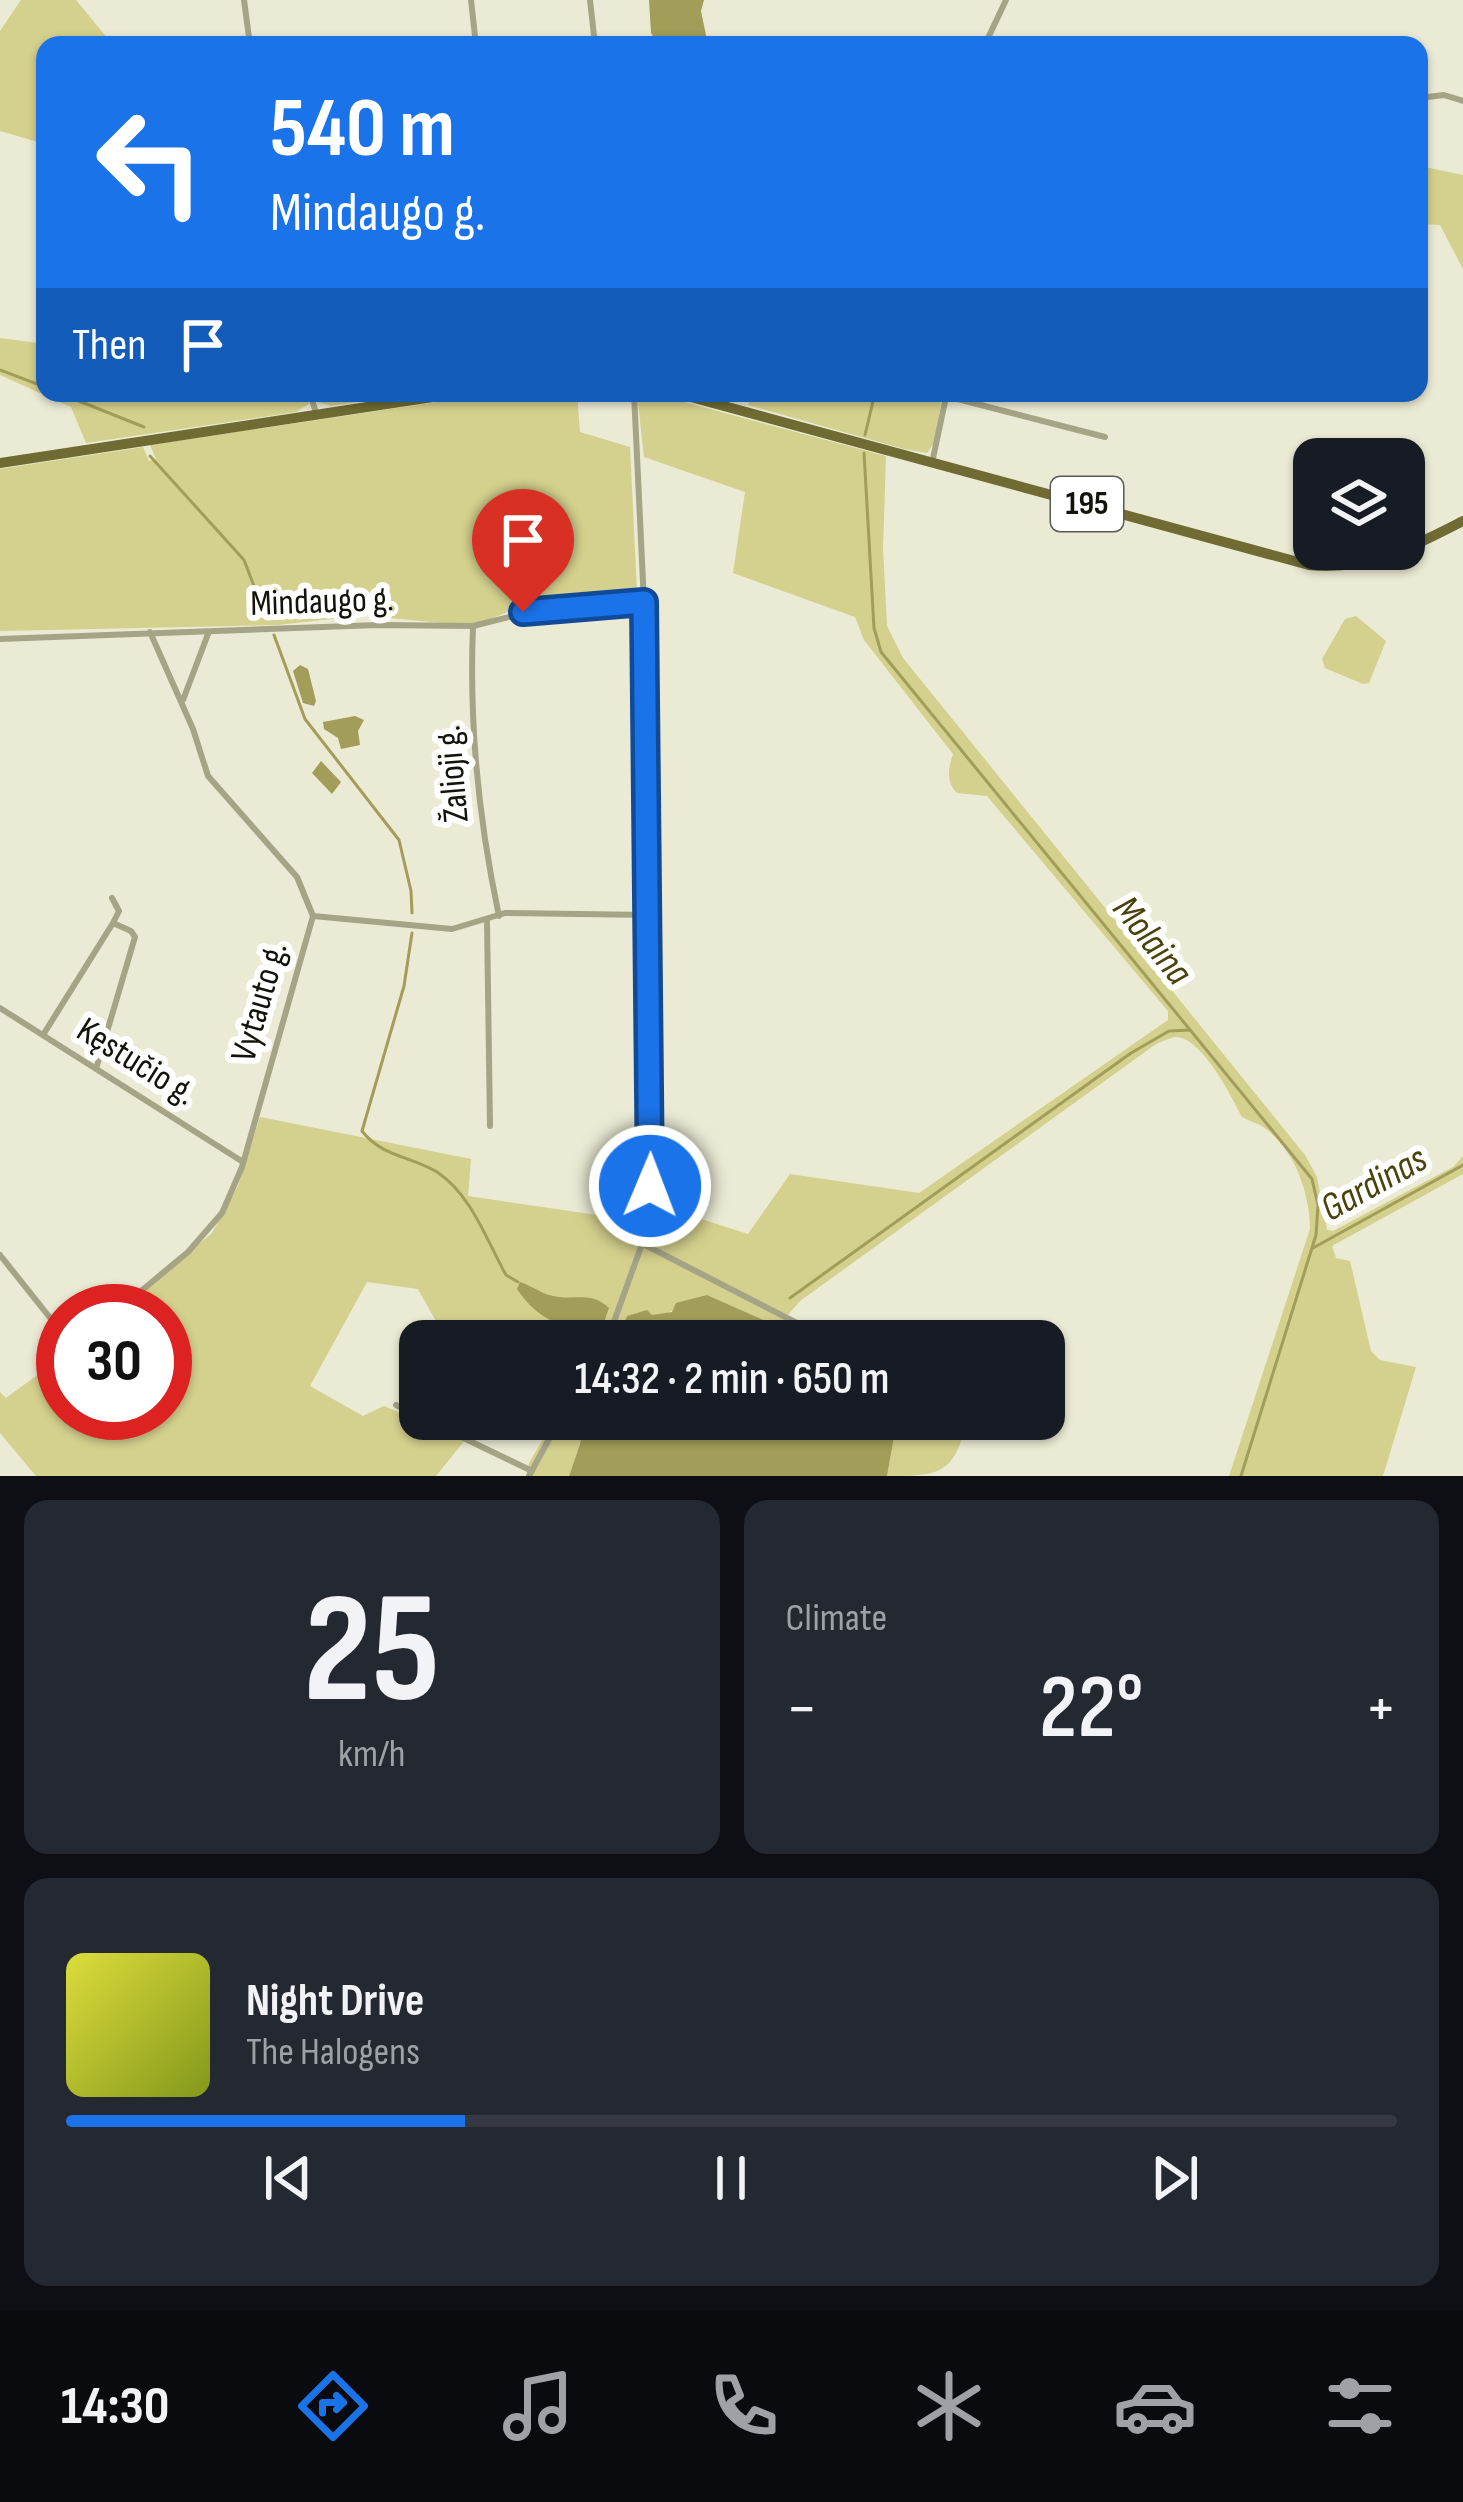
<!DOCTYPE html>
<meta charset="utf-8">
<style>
body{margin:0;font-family:"Sofia Sans Condensed",sans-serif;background:#242831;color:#f1f3f6;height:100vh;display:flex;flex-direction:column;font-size:45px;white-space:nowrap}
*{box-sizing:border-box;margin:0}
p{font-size:39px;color:#9ea1a6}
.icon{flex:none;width:66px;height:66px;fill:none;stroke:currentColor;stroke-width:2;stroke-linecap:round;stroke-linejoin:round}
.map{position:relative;height:1476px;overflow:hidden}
.details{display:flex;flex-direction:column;gap:24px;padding:24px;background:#0d0f14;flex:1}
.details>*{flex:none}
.banner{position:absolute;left:36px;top:36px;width:1392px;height:366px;border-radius:24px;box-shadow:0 3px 9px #0004;background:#1a73e8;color:#fff;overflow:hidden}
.fabs{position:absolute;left:1293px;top:438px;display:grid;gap:24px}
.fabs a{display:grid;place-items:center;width:132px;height:132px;border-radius:24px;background:#171b24;box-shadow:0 3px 9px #0004;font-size:60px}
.speed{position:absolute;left:36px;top:1284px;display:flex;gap:24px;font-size:60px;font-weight:700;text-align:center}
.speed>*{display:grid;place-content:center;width:156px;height:156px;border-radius:50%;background:#171b24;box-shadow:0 3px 9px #0004;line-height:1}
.speed .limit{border:18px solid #d22;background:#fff;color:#111}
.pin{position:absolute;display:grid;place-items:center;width:102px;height:102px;color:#fff;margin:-123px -51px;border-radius:50% 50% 50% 0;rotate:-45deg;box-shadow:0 0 12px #0007}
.pin .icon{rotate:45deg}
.me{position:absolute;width:132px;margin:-66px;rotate:1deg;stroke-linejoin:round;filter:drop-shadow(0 0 9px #0008)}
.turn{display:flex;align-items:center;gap:42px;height:252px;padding:0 36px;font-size:54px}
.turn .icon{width:156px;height:156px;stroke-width:2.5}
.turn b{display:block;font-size:84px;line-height:102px}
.then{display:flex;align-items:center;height:114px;padding:0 36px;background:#0003;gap:24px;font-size:45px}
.big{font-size:90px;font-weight:600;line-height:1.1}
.details .card{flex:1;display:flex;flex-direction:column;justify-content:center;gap:18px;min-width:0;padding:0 42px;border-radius:24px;background:#242831}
.details .dial{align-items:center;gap:0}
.dial b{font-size:156px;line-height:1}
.song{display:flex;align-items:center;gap:36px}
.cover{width:144px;height:144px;border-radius:18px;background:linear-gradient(135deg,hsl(60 70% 55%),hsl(70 70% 35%))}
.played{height:12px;border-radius:6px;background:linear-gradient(90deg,#1a73e8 30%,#363941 30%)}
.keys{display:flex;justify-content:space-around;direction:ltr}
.heat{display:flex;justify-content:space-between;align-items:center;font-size:66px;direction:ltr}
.details .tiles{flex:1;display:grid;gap:24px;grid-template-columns:1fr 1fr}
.card:last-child{grid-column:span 2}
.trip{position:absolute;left:399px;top:1320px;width:666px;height:120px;border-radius:24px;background:#171b24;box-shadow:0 3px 9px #0004;font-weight:600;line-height:120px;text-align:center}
.dock{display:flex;height:192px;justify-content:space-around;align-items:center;background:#090b0e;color:#9ea1a6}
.dock .icon{width:84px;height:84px}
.dock .selected{color:#1a73e8}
.dock b{font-size:54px;color:#f1f3f6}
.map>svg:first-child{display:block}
.green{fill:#d4d08d}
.water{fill:#a29d58}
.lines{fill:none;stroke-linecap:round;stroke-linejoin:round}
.stream{stroke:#a29d58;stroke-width:3}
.street{stroke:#a6a487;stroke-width:6}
.primary{stroke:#6f6b33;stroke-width:10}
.route-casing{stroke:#114b97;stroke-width:30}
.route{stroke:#1a73e8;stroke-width:21}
.labels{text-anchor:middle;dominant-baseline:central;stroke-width:12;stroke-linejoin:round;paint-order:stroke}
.shield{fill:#fff;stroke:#5a5a55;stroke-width:3}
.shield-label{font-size:33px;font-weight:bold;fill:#13130c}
.street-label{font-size:36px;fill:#13130c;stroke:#fff}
.water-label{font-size:39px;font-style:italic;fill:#48440c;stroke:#fff}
</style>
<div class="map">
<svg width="1463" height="1476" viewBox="0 0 1463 1476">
<rect width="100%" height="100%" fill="#ebead4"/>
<!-- green -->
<path class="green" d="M21,0H76L113,45H45V144L0,131V31Z
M1425,167L1463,175V269L1440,225L1419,224V177Z
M0,338L45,344V393H305L309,404L296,412L86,443L71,407L0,375Z
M313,393H416L331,406L315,401Z
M497,393H577L580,432L630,447L637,593L632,597L537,600L473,626L390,618L383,613L278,625L0,631V469L143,447L149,461L156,459L150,445Z
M650,393L886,456L883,549L887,626L903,658L1305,1155L1317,1177L1327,1230L1333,1231L1453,1167L1463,1156V1174L1332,1246L1336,1258L1350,1261L1371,1351L1380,1360L1416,1367L1383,1476H1229L1310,1229C1310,1192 1293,1145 1260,1125C1254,1122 1247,1120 1242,1117C1232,1097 1201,1036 1175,1037C1173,1037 1158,1043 1156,1044L800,1301L786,1317L832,1341H811L707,1295L663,1315L627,1316L616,1341H447L418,1289L367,1282L310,1386L363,1416L384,1406L408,1416L420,1394V1419H482L436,1476H36L0,1433V1392L6,1398L63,1356V1413H165V1311H119L212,1233L238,1186L260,1117L471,1159L468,1196L645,1222L648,1202L748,1234L790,1174L919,1193L1168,1020V1011L987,796L957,793C946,781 948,769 953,754L864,640L855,617L733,573L745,492L644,457L638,403L643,395Z
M752,393H942L936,440L927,453L904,449L748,405Z
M1356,616L1386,641L1369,683L1363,684L1325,668L1322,659L1345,619Z
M555,1419H584L580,1444L569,1476H526L529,1463Z
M897,1419H967C955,1475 939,1476 887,1476Z"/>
<!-- water -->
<path class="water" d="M649,0H704L701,11L708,45L657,42L651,33Z
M300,665L308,669L316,701L314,706L303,703L293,671Z
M355,716L364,720L358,731L360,745L341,749L338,738L324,729L323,722Z
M321,761L341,782L332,794L312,773Z
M520,1282C530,1285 539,1292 549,1295C572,1302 590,1290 609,1308L597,1341H582C556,1318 539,1322 517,1289Z
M707,1295L811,1341H616L627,1316L647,1310L652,1315L672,1312L676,1303Z
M584,1419H897V1420L887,1476H569L580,1444Z"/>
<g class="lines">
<!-- stream -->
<path class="stream" d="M0,370L45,387
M59,393L144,427
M865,435L875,393
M864,453L874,628L881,652L1312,1179L1318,1205L1316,1235L1241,1476
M150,456L244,560L266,617
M274,635L305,719L399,840L411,891L412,913
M412,933L404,986L362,1131C382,1157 411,1156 437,1172C471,1194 487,1241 506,1275L518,1282
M1313,1248L1463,1165
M790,1298L1131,1053L1169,1031L1190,1030"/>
<!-- street -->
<path class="street" d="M244,0L250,45
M471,0L476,45
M590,0L595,45
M1002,45L988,38L1006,0
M1419,98L1444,95L1463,101
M310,393L316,413
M946,396L1105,437
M932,463L946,397
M473,627C469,723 479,822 499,916
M0,639L378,625L473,626L549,607L644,603
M183,700L208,634
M313,916L452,929L505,913L648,915
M487,921L490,1126
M0,1008L243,1162
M43,1035L113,923L119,911L112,898
M96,1069L135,937L131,931L113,923
M643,1244L832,1341
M0,1255L63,1334
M117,1311L188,1252L222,1213L242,1167L313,916L297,877L208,776L193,729L150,632
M607,1341L642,1244L650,1186L644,603L634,393
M396,1405L420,1417
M424,1419L532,1471
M529,1476L560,1419"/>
<!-- primary -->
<path class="primary" d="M676,393L1309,565C1368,571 1412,547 1463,521
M0,463L459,393"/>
</g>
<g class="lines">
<!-- route casing -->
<g class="route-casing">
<path id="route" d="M523,612L644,602L650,1186"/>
</g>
<!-- route -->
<use href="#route" class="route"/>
</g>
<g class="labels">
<!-- shield labels -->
<rect class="shield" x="1051" y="477" width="72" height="54" rx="9"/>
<g class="shield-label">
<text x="1087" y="504">195</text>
</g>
<!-- street labels -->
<g class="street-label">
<text transform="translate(322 602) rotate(-2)">Mindaugo g.</text>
<text transform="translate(453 774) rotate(-95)">Žalioji g.</text>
<text transform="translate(260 1002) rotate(-74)">Vytauto g.</text>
<text transform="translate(136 1062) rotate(32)">Kęstučio g.</text>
</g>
<!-- water labels -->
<g class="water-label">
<text transform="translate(1152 941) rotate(51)">Molaina</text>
<text transform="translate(1374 1184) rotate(-29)">Gardinas</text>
</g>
</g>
</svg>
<div class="fabs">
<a><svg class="icon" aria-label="layers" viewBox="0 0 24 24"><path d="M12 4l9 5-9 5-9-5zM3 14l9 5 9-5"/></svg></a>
</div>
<div class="speed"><div class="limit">30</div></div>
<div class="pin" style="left:523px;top:612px;background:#d93025"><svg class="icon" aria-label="arrive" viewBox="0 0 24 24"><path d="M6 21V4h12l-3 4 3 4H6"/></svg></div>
<svg class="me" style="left:650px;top:1186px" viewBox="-20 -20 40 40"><circle r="17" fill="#1a73e8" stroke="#fff" stroke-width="3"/><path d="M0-11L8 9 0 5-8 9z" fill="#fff"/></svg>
<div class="trip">14:32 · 2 min · 650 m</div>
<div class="banner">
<div class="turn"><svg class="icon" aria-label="left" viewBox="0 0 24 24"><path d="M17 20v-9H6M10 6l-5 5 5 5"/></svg><div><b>540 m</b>Mindaugo g.</div></div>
<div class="then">Then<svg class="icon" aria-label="arrive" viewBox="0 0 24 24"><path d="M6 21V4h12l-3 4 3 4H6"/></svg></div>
</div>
</div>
<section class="details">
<div class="tiles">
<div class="card dial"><b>25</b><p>km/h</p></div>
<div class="card"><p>Climate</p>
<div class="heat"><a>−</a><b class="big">22°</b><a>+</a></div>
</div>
<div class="card">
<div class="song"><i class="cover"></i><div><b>Night Drive</b><p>The Halogens</p></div></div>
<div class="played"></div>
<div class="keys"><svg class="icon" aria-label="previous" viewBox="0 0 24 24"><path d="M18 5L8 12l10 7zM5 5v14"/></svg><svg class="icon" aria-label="pause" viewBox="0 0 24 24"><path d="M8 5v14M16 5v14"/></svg><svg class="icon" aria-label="next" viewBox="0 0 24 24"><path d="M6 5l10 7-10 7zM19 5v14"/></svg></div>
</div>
</div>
</section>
<nav class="dock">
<b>14:30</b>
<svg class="icon selected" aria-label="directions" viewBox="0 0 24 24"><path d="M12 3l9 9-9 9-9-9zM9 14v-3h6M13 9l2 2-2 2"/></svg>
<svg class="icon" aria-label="music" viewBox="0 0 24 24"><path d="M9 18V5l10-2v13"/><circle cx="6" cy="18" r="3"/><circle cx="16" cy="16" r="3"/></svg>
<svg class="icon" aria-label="phone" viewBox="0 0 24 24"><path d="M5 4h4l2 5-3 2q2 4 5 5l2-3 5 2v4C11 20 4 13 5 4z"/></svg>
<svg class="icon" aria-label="climate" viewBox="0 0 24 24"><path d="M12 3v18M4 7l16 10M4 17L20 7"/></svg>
<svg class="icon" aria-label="car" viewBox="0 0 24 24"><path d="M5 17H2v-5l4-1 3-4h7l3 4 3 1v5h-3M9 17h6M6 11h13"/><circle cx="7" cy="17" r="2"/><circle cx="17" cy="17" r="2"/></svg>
<svg class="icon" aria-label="filters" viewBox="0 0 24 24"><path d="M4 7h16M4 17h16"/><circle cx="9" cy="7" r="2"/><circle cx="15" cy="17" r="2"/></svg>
</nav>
